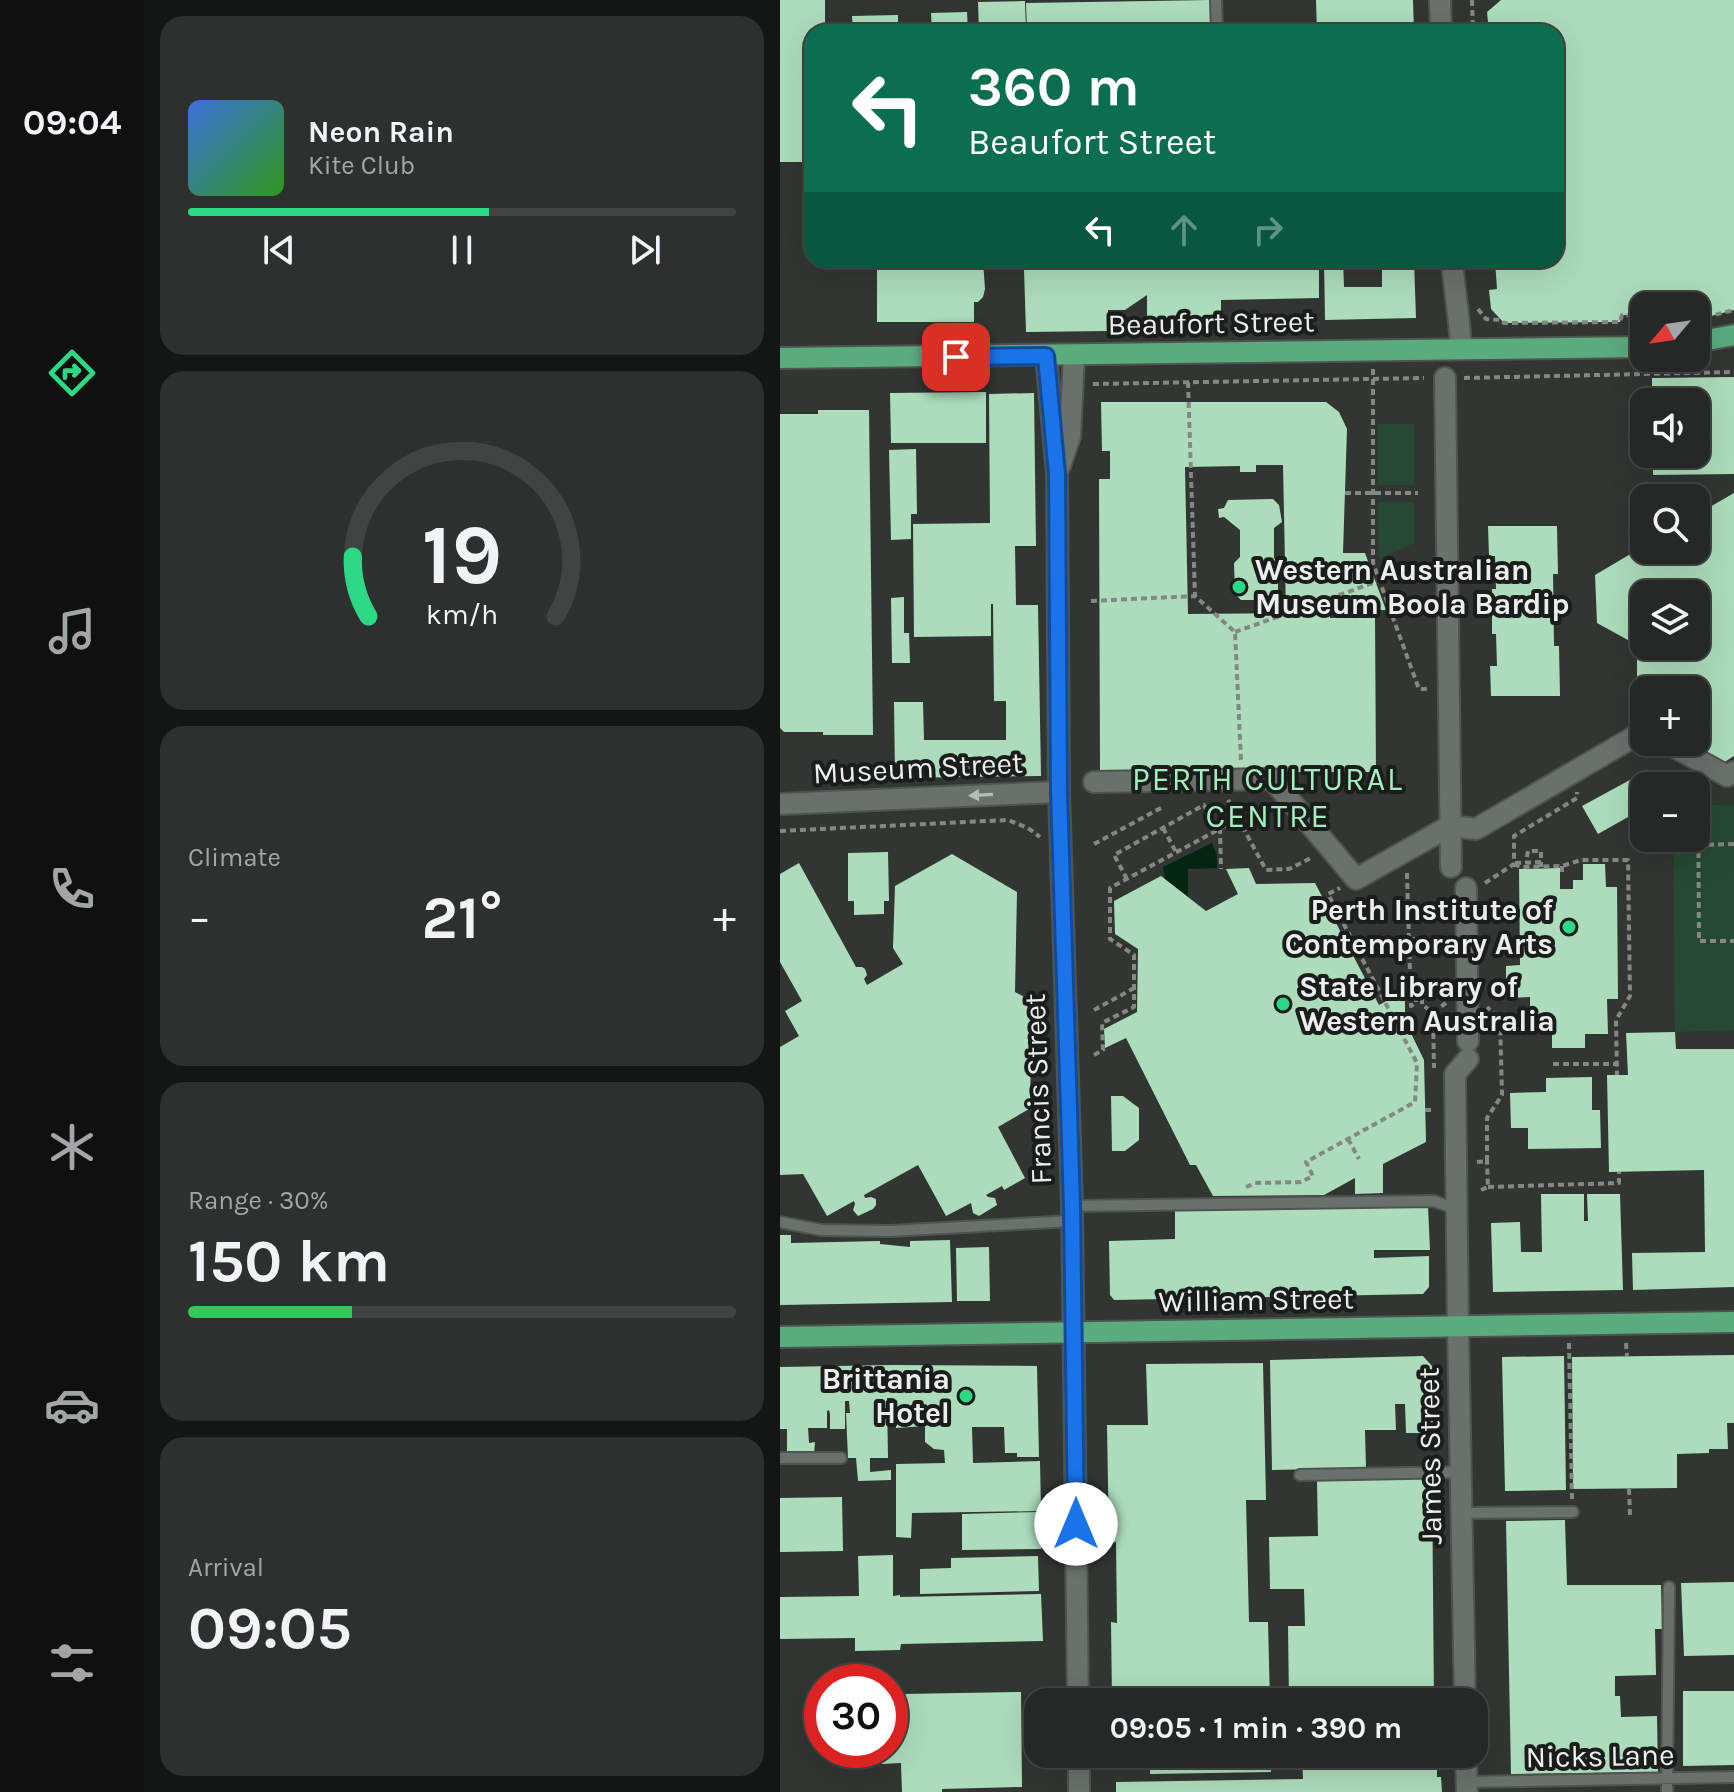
<!DOCTYPE html>
<meta charset="utf-8">
<style>
body{margin:0;font-family:Karla,sans-serif;background:#2d302e;color:#f1f3f6;height:100vh;display:flex;flex-direction:column;font-size:30px;white-space:nowrap}
*{box-sizing:border-box;margin:0}
p{font-size:26px;color:#a3a6a7}
.icon{flex:none;width:44px;height:44px;fill:none;stroke:currentColor;stroke-width:2;stroke-linecap:round;stroke-linejoin:round}
.map{position:relative;flex:1;overflow:hidden}
.details{display:flex;flex-direction:column;gap:16px;padding:16px;background:#141615;width:636px}
.details>*{flex:none}
.guide{position:absolute;left:24px;top:24px;width:760px;height:244px;border-radius:24px;box-shadow:0 8px 32px #0002,0 0 0 2px #424443;background:#0b6e4f;color:#fff;overflow:hidden}
.needle{width:52px;rotate:241deg}
.tools{position:absolute;left:850px;top:292px;display:grid;gap:16px}
.tools a{display:grid;place-items:center;width:80px;height:80px;border-radius:16px;background:#252826;box-shadow:0 8px 32px #0002,0 0 0 2px #424443;font-size:40px}
.speed{position:absolute;left:24px;top:1664px;display:flex;gap:16px;font-size:40px;font-weight:700;text-align:center}
.speed>*{display:grid;place-content:center;width:104px;height:104px;border-radius:50%;background:#252826;box-shadow:0 8px 32px #0002,0 0 0 2px #424443;line-height:1}
.speed .limit{border:12px solid #d22;background:#fff;color:#111}
.pin{position:absolute;display:grid;place-items:center;width:68px;height:68px;color:#fff;margin:-34px;border-radius:16px;box-shadow:0 4px 12px #0006}
.me{position:absolute;width:88px;margin:-44px;rotate:0deg;stroke-linejoin:round;filter:drop-shadow(0 0 6px #0008)}
.turn{display:flex;align-items:center;gap:28px;height:168px;padding:0 32px;font-size:36px}
.turn .icon{width:104px;height:104px;stroke-width:2.5}
.turn b{display:block;font-size:56px;line-height:68px}
.lanes{display:flex;align-items:center;height:76px;padding:0 32px;background:#0003;justify-content:center;gap:40px;direction:ltr}
.lanes .off{opacity:.35}
.big{font-size:60px;font-weight:700;line-height:1.1}
.details .card{flex:1;display:flex;flex-direction:column;justify-content:center;gap:12px;min-width:0;padding:0 28px;border-radius:24px;background:#2d302e}
.details .dial{align-items:center;gap:0}
.dial svg{height:208px;overflow:visible;fill:none;stroke:#424443;stroke-width:7;stroke-linecap:round;text-anchor:middle}
.dial text{fill:#f1f3f6;stroke:none}
.song{display:flex;align-items:center;gap:24px}
.cover{width:96px;height:96px;border-radius:12px;background:linear-gradient(135deg,hsl(220 70% 55%),hsl(110 70% 35%))}
.played{height:8px;border-radius:4px;background:linear-gradient(90deg,#2dd884 55%,#424443 55%)}
.keys{display:flex;justify-content:space-around;direction:ltr}
.heat{display:flex;justify-content:space-between;align-items:center;font-size:44px;direction:ltr}
.charge{height:12px;border-radius:6px;background:linear-gradient(90deg,#34c759 30%,#424443 0)}
.trip{position:absolute;left:244px;top:1688px;width:464px;height:80px;border-radius:24px;background:#252826;box-shadow:0 8px 32px #0002,0 0 0 2px #424443;font-weight:700;line-height:80px;text-align:center}
main{display:flex;flex:1;min-height:0}
.menu{display:flex;flex-direction:column;width:144px;justify-content:space-around;align-items:center;background:#0f100f;color:#a3a6a7}
.menu .icon{width:56px;height:56px}
.menu .selected{color:#2dd884}
.menu b{font-size:36px;color:#f1f3f6}
.map>svg:first-child{display:block}
.green{fill:#254933}
.water{fill:#032512}
.building{fill:#acdcbb;fill-rule:evenodd}
.lines{fill:none;stroke-linecap:round;stroke-linejoin:round}
.lane-casing{stroke:#505451;stroke-width:14}
.street-casing{stroke:#505451;stroke-width:24}
.secondary-casing{stroke:#505451;stroke-width:24}
.primary-casing{stroke:#505451;stroke-width:24}
.path{stroke:#848885;stroke-width:4;stroke-dasharray:6 4;stroke-linecap:butt}
.lane{stroke:#6a706c;stroke-width:10}
.street{stroke:#6a706c;stroke-width:20}
.secondary{stroke:#6a706c;stroke-width:20}
.primary{stroke:#5aac7f;stroke-width:20}
.oneway{fill:#b7bcb9}
.route-casing{stroke:#114b97;stroke-width:20}
.route{stroke:#1a73e8;stroke-width:14}
.poi-dot{fill:#2dd884;stroke:#1a1d1b;stroke-width:3}
.labels{text-anchor:middle;dominant-baseline:central;stroke-width:8;stroke-linejoin:round;paint-order:stroke}
.street-label{font-size:30px;fill:#ebefec;stroke:#1a1d1b}
.poi-label{font-size:30px;font-weight:bold;fill:#ebefec;stroke:#1a1d1b;text-anchor:start}
.neighbourhood-label{font-size:32px;letter-spacing:2px;fill:#a3eebd;stroke:#1a1d1b}
</style>
<main>
<nav class="menu">
<b>09:04</b>
<svg class="icon selected" aria-label="directions" viewBox="0 0 24 24"><path d="M12 3l9 9-9 9-9-9zM9 14v-3h6M13 9l2 2-2 2"/></svg>
<svg class="icon" aria-label="music" viewBox="0 0 24 24"><path d="M9 18V5l10-2v13"/><circle cx="6" cy="18" r="3"/><circle cx="16" cy="16" r="3"/></svg>
<svg class="icon" aria-label="phone" viewBox="0 0 24 24"><path d="M5 4h4l2 5-3 2q2 4 5 5l2-3 5 2v4C11 20 4 13 5 4z"/></svg>
<svg class="icon" aria-label="climate" viewBox="0 0 24 24"><path d="M12 3v18M4 7l16 10M4 17L20 7"/></svg>
<svg class="icon" aria-label="car" viewBox="0 0 24 24"><path d="M5 17H2v-5l4-1 3-4h7l3 4 3 1v5h-3M9 17h6M6 11h13"/><circle cx="7" cy="17" r="2"/><circle cx="17" cy="17" r="2"/></svg>
<svg class="icon" aria-label="filters" viewBox="0 0 24 24"><path d="M4 7h16M4 17h16"/><circle cx="9" cy="7" r="2"/><circle cx="15" cy="17" r="2"/></svg>
</nav>
<section class="details">
<div class="card">
<div class="song"><i class="cover"></i><div><b>Neon Rain</b><p>Kite Club</p></div></div>
<div class="played"></div>
<div class="keys"><svg class="icon" aria-label="previous" viewBox="0 0 24 24"><path d="M18 5L8 12l10 7zM5 5v14"/></svg><svg class="icon" aria-label="pause" viewBox="0 0 24 24"><path d="M8 5v14M16 5v14"/></svg><svg class="icon" aria-label="next" viewBox="0 0 24 24"><path d="M6 5l10 7-10 7zM19 5v14"/></svg></div>
</div>
<div class="card dial"><svg viewBox="0 0 100 80">
<path d="M14 69A42 42 0 1 1 86 69"/>
<path d="M14 69A42 42 0 0 1 8 46" stroke="#2dd884"/>
<text x="50" y="56" font-size="32" font-weight="700">19</text>
<text x="50" y="72" font-size="11">km/h</text>
</svg></div>
<div class="card"><p>Climate</p>
<div class="heat"><a>−</a><b class="big">21°</b><a>+</a></div>
</div>
<div class="card"><p>Range · 30%</p><b class="big">150 km</b><div class="charge"></div></div>
<div class="card"><p>Arrival</p><b class="big">09:05</b></div>
</section>
<div class="map">
<svg width="954" height="1792" viewBox="0 0 954 1792">
<rect width="100%" height="100%" fill="#313632"/>
<!-- green -->
<path class="green" d="M598,424H634V485H598Z
M598,502H634V543L599,559Z
M916,805H954V1030L895,1032L893,838H916Z"/>
<!-- water -->
<path class="water" d="M432,843L437,855V868L408,869V897L385,879L383,867Z"/>
<!-- building -->
<path class="building" d="M0,0H45V32H32V162H0Z
M430,0V32H247L246,3Z
M536,0H633L634,32H609V30H603V32H537Z
M721,0H954V310L916,320V306H864V316L842,315L840,322L724,323L711,309L709,290L717,289L715,260H776V32H709L707,12Z
M245,1L246,32H199L198,2Z
M187,12L188,32H152L151,13Z
M118,15V32H73L72,16Z
M97,260H147L148,265L187,264L188,260H203L205,289L203,297L198,302H194V322H97Z
M249,260H431V265H440V260H539V298L441,300V320H367V295L345,310H328V331L246,332L244,269H249Z
M544,260H563L564,287H602V260H634L636,318L545,320Z
M954,377V474L873,475V454H916V402H872V378Z
M206,392V443H111L110,393Z
M254,393L256,546H235L236,605H258L261,776L115,778L114,702H143L144,740H226V701H214L213,604H211V636L134,637L133,524L210,523L209,394Z
M321,402H546L559,412L567,429L563,553H585L606,610H550V618H595L596,772H320L319,479H330V451H322ZM476,465H503L506,613L408,614L405,467L460,466V472H476Z
M38,410H89L93,735H43V732H4L0,728V414H38Z
M136,449L137,514H131V539L111,540L109,450Z
M954,493V756L943,763L905,742H916V690H864V720L857,716V645L817,623L815,575L864,546V550H916V515ZM864,594H916V646H864Z
M493,499L499,505L502,522L494,528V558L498,563V594L492,600H461L455,594L454,563L460,557V530L444,517L439,518L438,509L444,508L448,500Z
M708,526H777L778,574H773L774,646H779L780,696H711L710,666H717L716,634H712V589H716L715,556H709Z
M124,597V633H129L130,663H112L111,598Z
M859,775L868,780L869,786H864V808L818,834L802,806Z
M108,852L109,901H104V914L74,915V901H68V853Z
M172,854L237,892L235,992L252,1001L250,1104L249,1109L218,1127L245,1178L224,1190L222,1186L206,1195L208,1197L215,1198L217,1205L199,1216L193,1213L191,1203L166,1216L138,1165L84,1195L85,1198L91,1197L96,1199V1205L93,1209L78,1216L73,1210L75,1204L74,1201L47,1216L23,1174L0,1175V1047L19,1036L5,1011L22,1001L0,962V874L19,863L76,967H82L85,969L87,975L84,979L87,985L123,964L113,948L115,886Z
M803,864H825L826,887H837L838,999H827L828,1034H805V1048H772V1033H750V997L726,998V966L740,965L739,869L780,868V889H793V880H803Z
M469,868L476,884L535,883L599,1005L625,991V1021L644,1060L646,1142L603,1164V1193L575,1194V1178L544,1195L433,1196L416,1165H410L346,1038L325,1048L324,1029L357,1012L358,949L335,934L334,901L381,876L426,911L458,894L446,869Z
M895,1032L896,1049H954V1287L853,1290L852,1253L925,1252L924,1170L829,1172L827,1075H848L846,1033Z
M812,1077V1110H820L821,1148L748,1149V1128H731L730,1093L766,1092V1078Z
M331,1096H343L359,1108V1140L345,1151H332Z
M761,1194H804V1221H808L807,1194H840L843,1290L713,1292L711,1223L740,1222L741,1252H762Z
M648,1206L650,1250H594V1258L649,1256V1287L643,1294L334,1300L330,1295L329,1241L395,1239V1207Z
M0,1235H11V1243L100,1241V1244L130,1247V1241L170,1240L172,1302L0,1305Z
M209,1247L210,1301H177L176,1248Z
M954,1355V1423H947L948,1449H929V1453L897,1454V1488L793,1489L792,1357Z
M643,1356L652,1366L653,1433H626L625,1404H615L616,1430H585L586,1468L492,1470L490,1360Z
M784,1356L786,1490L725,1491L722,1357Z
M483,1363L486,1500H466L469,1622H488L490,1702H332L331,1622L337,1623L336,1542L329,1543L327,1425H368L366,1364Z
M113,1365L257,1366L259,1457H237V1453H225L224,1427H192L193,1463L260,1461L261,1511L132,1513L131,1538L116,1537V1464L165,1463L164,1450L154,1449L145,1442V1426L116,1428L114,1398H107L108,1458H90V1472L111,1470V1480L78,1481L76,1458H68L66,1413H70L69,1401H65V1429H50V1414L49,1410L47,1411V1428H28L29,1443L35,1442L34,1455H7V1429H0V1367Z
M652,1477L654,1702H509L508,1626H525L524,1589H490L489,1537L538,1536L537,1480Z
M62,1497L63,1551L0,1552V1498Z
M260,1512L261,1549L182,1550V1514Z
M785,1520L787,1585H881L882,1629H875L876,1675L835,1676V1696H840L841,1717L877,1716L878,1772L731,1774L726,1521Z
M113,1555V1596L120,1595V1597L261,1594L263,1641L121,1644L120,1650L75,1651V1638L0,1639V1597L79,1596L78,1556Z
M258,1556L259,1591L140,1594V1569L171,1568V1558Z
M954,1582V1655L904,1656L901,1583Z
M903,1691H954V1765L903,1766Z
M241,1692L242,1787L162,1789V1792H122L121,1763L102,1764L101,1750H110V1741L121,1740L122,1694Z
M370,1754H491V1772L370,1774Z
M522,1754H657V1777H661L662,1792H336V1782L523,1779Z"/>
<g class="lines">
<!-- lane casing -->
<g class="lane-casing">
<path id="lane" d="M436,0L437,32
M292,1206L654,1201L676,1209
M0,1222L41,1230L110,1231L292,1221
M0,1458H61
M520,1475L680,1472
M681,1513L793,1512
M687,1782L954,1777
M887,1792L889,1587"/>
</g>
<!-- street casing -->
<g class="street-casing">
<path id="street" d="M660,0L661,32
M672,260C674,290 680,319 681,349
M266,356L277,474L279,792L292,1206L298,1702
M665,378L671,867
M280,466L290,436L294,356
M885,742L947,776L954,772
M314,782L492,779L576,879L670,826L696,829L864,731
M0,804L279,792
M686,888L688,1041
M678,1327L675,1074L688,1059
M299,1754V1792"/>
</g>
<!-- secondary casing -->
<g class="secondary-casing">
<path id="secondary" d="M678,1327L685,1702
M686,1754L687,1792"/>
</g>
<!-- primary casing -->
<g class="primary-casing">
<path id="primary" d="M916,342L954,335
M0,358L864,347
M0,1337L954,1322"/>
</g>
<!-- path -->
<path class="path" d="M692,0L693,32
M698,309L706,319L721,320L724,323L840,322L842,315L864,316
M926,317L954,310
M593,369V563L639,689H650
M684,378L954,372
M408,382L415,596L455,632L461,761
M313,384L644,378
M565,493H638
M311,601L415,596
M455,632L649,563
M918,782L919,941H954
M448,800L486,870L509,869L531,858
M383,828L396,852
M440,828L441,869
M0,831L228,820L248,828L260,837
M314,844L381,808
M918,845L954,844
M747,857L748,851H761V867
M735,863L761,862
M734,864L741,867L782,866L801,860H848L850,996L836,1020L837,1075
M782,866V876
M627,873L631,1006L636,1003V988H641
M347,879L334,855L424,805L437,829
M705,883L734,864V836L797,798V792
M629,939H668
M642,988V1005L653,1012L666,1003
M314,1010L358,986
M653,1013L654,1068
M314,1055L323,1050L322,1023L354,1007V955L330,939V888L458,819
M773,1064H837
M645,1110H655
M568,1139L579,1159
M697,1162L707,1161V1118L722,1095L720,1019L707,1007
M466,1187L475,1183L521,1182L533,1176L526,1162L635,1102L637,1063L548,894L560,888
M708,1187L839,1183V1172
M701,1190L708,1187L707,1161
M789,1343L792,1499
M846,1343L847,1356
M849,1489L850,1516"/>
<!-- lane -->
<use href="#lane" class="lane"/>
<!-- street -->
<use href="#street" class="street"/>
<!-- secondary -->
<use href="#secondary" class="secondary"/>
<!-- primary -->
<use href="#primary" class="primary"/>
</g>
<!-- one-way arrows -->
<defs><path id="oneway-solid" d="M-6-.8H1V-3.2L6.5 0L1 3.2V.8H-6Z" transform="scale(2)"/></defs>
<use class="oneway" href="#oneway-solid" transform="translate(201 795) rotate(177)"/>
<g class="lines">
<!-- route casing -->
<g class="route-casing">
<path id="route" d="M176,357L266,356L277,474L279,792L292,1206L296,1524"/>
</g>
<!-- route -->
<use href="#route" class="route"/>
</g>
<!-- markers -->
<g class="poi-dot">
<circle cx="459" cy="587" r="8"/>
<circle cx="789" cy="927" r="8"/>
<circle cx="503" cy="1004" r="8"/>
<circle cx="186" cy="1396" r="8"/>
</g>
<g class="labels">
<!-- street labels -->
<g class="street-label">
<text transform="translate(431 323) rotate(-1)">Beaufort Street</text>
<text transform="translate(138 768) rotate(-3)">Museum Street</text>
<text transform="translate(258 1089) rotate(-92)">Francis Street</text>
<text transform="translate(476 1300) rotate(-1)">William Street</text>
<text transform="translate(650 1456) rotate(-91)">James Street</text>
<text transform="translate(820 1756) rotate(-1)">Nicks Lane</text>
</g>
<!-- poi labels -->
<g class="poi-label">
<text x="475" y="570">Western Australian<tspan x="475" dy="34">Museum Boola Bardip</tspan></text>
<text x="773" y="910" text-anchor="end">Perth Institute of<tspan x="773" dy="34">Contemporary Arts</tspan></text>
<text x="519" y="987">State Library of<tspan x="519" dy="34">Western Australia</tspan></text>
<text x="170" y="1379" text-anchor="end">Brittania<tspan x="170" dy="34">Hotel</tspan></text>
</g>
<!-- neighbourhood labels -->
<g class="neighbourhood-label">
<text x="488" y="779">PERTH CULTURAL<tspan x="488" dy="37">CENTRE</tspan></text>
</g>
</g>
</svg>
<div class="tools">
<a><svg class="needle" viewBox="-14 -14 28 28"><path d="M0-13l5 13h-10z" fill="#e53935"/><path d="M0 13l5-13h-10z" fill="#a3a6a7"/></svg></a>
<a><svg class="icon" aria-label="sound" viewBox="0 0 24 24"><path d="M4 9h4l5-4v14l-5-4H4zM17 9q2 3 0 6"/></svg></a>
<a><svg class="icon" aria-label="search" viewBox="0 0 24 24"><circle cx="10" cy="10" r="6"/><path d="M15 15l6 6"/></svg></a>
<a><svg class="icon" aria-label="layers" viewBox="0 0 24 24"><path d="M12 4l9 5-9 5-9-5zM3 14l9 5 9-5"/></svg></a>
<a>+</a>
<a>−</a>
</div>
<div class="speed"><div class="limit">30</div></div>
<div class="pin" style="left:176px;top:357px;background:#d93025"><svg class="icon" aria-label="arrive" viewBox="0 0 24 24"><path d="M6 21V4h12l-3 4 3 4H6"/></svg></div>
<svg class="me" style="left:296px;top:1524px" viewBox="-20 -20 40 40"><circle r="19" fill="#fff"/><path d="M0-13L10 11 0 6-10 11z" fill="#1a73e8"/></svg>
<div class="trip">09:05 · 1 min · 390 m</div>
<div class="guide">
<div class="turn"><svg class="icon" aria-label="left" viewBox="0 0 24 24"><path d="M17 20v-9H6M10 6l-5 5 5 5"/></svg><div><b>360 m</b>Beaufort Street</div></div>
<div class="lanes"><svg class="icon" aria-label="left" viewBox="0 0 24 24"><path d="M17 20v-9H6M10 6l-5 5 5 5"/></svg><svg class="icon off" aria-label="ahead" viewBox="0 0 24 24"><path d="M12 20V5M6 11l6-6 6 6"/></svg><svg class="icon off" aria-label="right" viewBox="0 0 24 24"><path d="M7 20v-9h11M14 6l5 5-5 5"/></svg></div>
</div>
</div>
</main>
